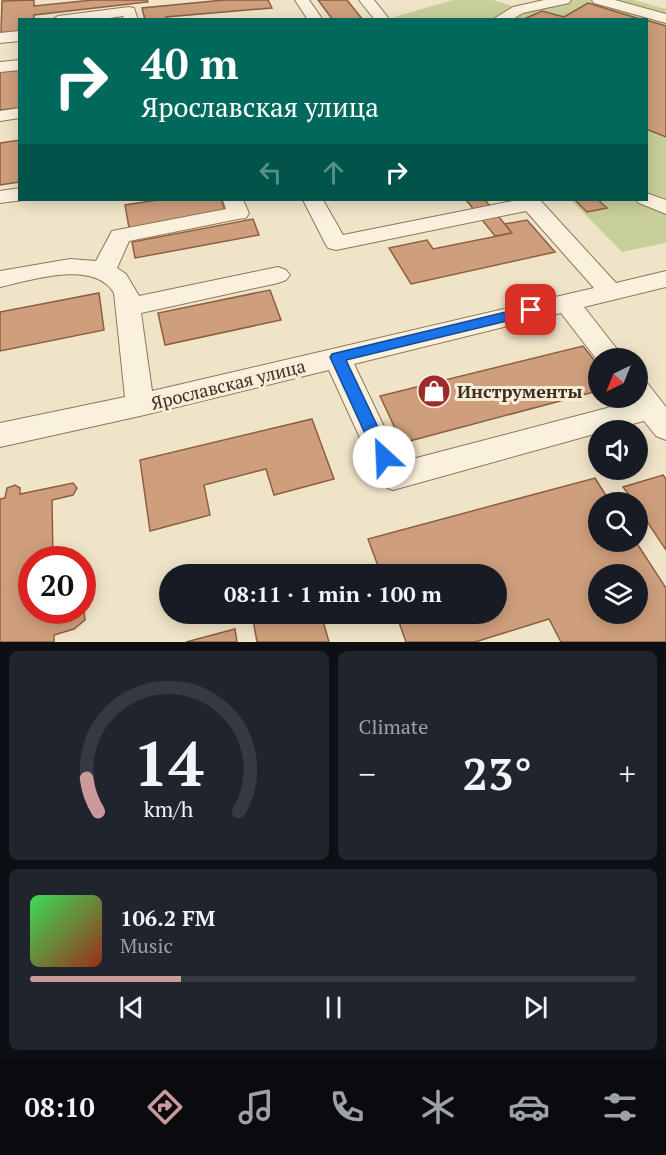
<!DOCTYPE html>
<meta charset="utf-8">
<style>
body{margin:0;font-family:"PT Serif",serif;background:#20242c;color:#f1f3f6;height:100vh;display:flex;flex-direction:column;font-size:22px;white-space:nowrap}
*{box-sizing:border-box;margin:0}
p{font-size:20px;color:#9ea1a6}
.icon{flex:none;width:33px;height:33px;fill:none;stroke:currentColor;stroke-width:2;stroke-linecap:round;stroke-linejoin:round}
.map{position:relative;height:642px;overflow:hidden}
.details{display:flex;flex-direction:column;gap:9px;padding:9px;background:#0d0f14;flex:1}
.details>*{flex:none}
.guide{position:absolute;left:18px;top:18px;width:630px;height:183px;border-radius:0px;box-shadow:0 3px 15px #0003;background:#00695c;color:#fff;overflow:hidden}
.needle{width:39px;rotate:223deg}
.tools{position:absolute;left:588px;top:348px;display:grid;gap:12px}
.tools a{display:grid;place-items:center;width:60px;height:60px;border-radius:50%;background:#171b24;box-shadow:0 3px 15px #0003;font-size:30px}
.speed{position:absolute;left:18px;top:546px;display:flex;gap:12px;font-size:30px;font-weight:700;text-align:center}
.speed>*{display:grid;place-content:center;width:78px;height:78px;border-radius:50%;background:#171b24;box-shadow:0 3px 15px #0003;line-height:1}
.speed .limit{border:9px solid #d22;background:#fff;color:#111}
.pin{position:absolute;display:grid;place-items:center;width:51px;height:51px;color:#fff;margin:-26px;border-radius:12px;box-shadow:0 3px 9px #0006}
.me{position:absolute;width:66px;margin:-33px;rotate:335deg;stroke-linejoin:round;filter:drop-shadow(0 0 4px #0008)}
.turn{display:flex;align-items:center;gap:21px;height:126px;padding:0 24px;font-size:27px}
.turn .icon{width:78px;height:78px;stroke-width:2.5}
.turn b{display:block;font-size:42px;line-height:51px}
.lanes{display:flex;align-items:center;height:57px;padding:0 24px;background:#0003;justify-content:center;gap:30px;direction:ltr}
.lanes .off{opacity:.35}
.big{font-size:45px;font-weight:600;line-height:1.1}
.details .widget{flex:1;display:flex;flex-direction:column;justify-content:center;gap:9px;min-width:0;padding:0 21px;border-radius:9px;background:#20242c}
.details .dial{align-items:center;gap:0}
.dial svg{height:156px;overflow:visible;fill:none;stroke:#363941;stroke-width:7;stroke-linecap:round;text-anchor:middle}
.dial text{fill:#f1f3f6;stroke:none}
.song{display:flex;align-items:center;gap:18px}
.cover{width:72px;height:72px;border-radius:9px;background:linear-gradient(135deg,hsl(130 70% 55%),hsl(10 70% 35%))}
.played{height:6px;border-radius:3px;background:linear-gradient(90deg,#cc999b 25%,#363941 25%)}
.keys{display:flex;justify-content:space-around;direction:ltr}
.heat{display:flex;justify-content:space-between;align-items:center;font-size:33px;direction:ltr}
.details .tiles{flex:1;display:grid;gap:9px;grid-template-columns:1fr 1fr}
.widget:last-child{grid-column:span 2}
.trip{position:absolute;left:159px;top:564px;width:348px;height:60px;border-radius:30px;background:#171b24;box-shadow:0 3px 15px #0003;font-weight:600;line-height:60px;text-align:center}
.tabs{display:flex;height:96px;justify-content:space-around;align-items:center;background:#090b0e;color:#9ea1a6}
.tabs .icon{width:42px;height:42px}
.tabs .active{color:#cc999b}
.tabs b{font-size:27px;color:#f1f3f6}
.map>svg:first-child{display:block}
.green{fill:#c9cf9b}
.building{fill:#cf9f7d;stroke:#8d5f41;stroke-width:1.5;fill-rule:evenodd}
.lines{fill:none;stroke-linecap:round;stroke-linejoin:round}
.minor-casing{stroke:#8d765c;stroke-width:2}
.minor{fill:#faf1dc;fill-rule:evenodd}
.route{fill:#1a73e8;stroke:#114b97;stroke-width:1.5}
.labels{text-anchor:middle;dominant-baseline:central;stroke-width:6;stroke-linejoin:round;paint-order:stroke}
.street-label{font-size:18px;fill:#3d2e20;stroke:#f7eed8}
.poi-label{font-size:18px;font-weight:bold;fill:#3d2e20;stroke:#f7eed8;text-anchor:start}
</style>
<div class="map">
<svg width="666" height="642" viewBox="0 0 666 642">
<rect width="100%" height="100%" fill="#f0e4c8"/>
<!-- green -->
<path class="green" d="M453,0H493L512,6L541,0H634L666,9V243L622,252L571,200H646V20H396L394,17Z"/>
<!-- building -->
<path class="building" d="M34,0V6L93,0H147L148,2L34,15V20H20V31L1,33L2,1Z
M224,0H268L272,8L166,17L167,19L160,20H145L142,8Z
M318,0H347L363,20H333Z
M588,3L643,20H522L542,11L564,17Z
M646,20L666,26V137L646,129Z
M20,70V108L0,110V72Z
M20,140L19,182L0,185V143Z
M158,200H221L225,210L129,228L125,205Z
M466,200H485L512,233L495,236Z
M575,200H598L607,208L587,212Z
M253,219L259,235L135,258L132,242Z
M527,220L555,252L411,284L389,248L427,240L433,249L512,233L505,224Z
M270,290L281,320L165,345L158,313Z
M99,293L104,330L0,351V312Z
M583,346L598,365V391L402,443L380,396Z
M312,419L334,479L274,495L266,469L204,485L210,515L150,531L140,460Z
M663,475L666,479V550L638,508V502H634L623,487Z
M595,478L610,502H598V542H636L666,588V642H561L549,619L475,642H406L396,614H496V574H381L368,539ZM598,574H638V614H598Z
M73,483L77,488L73,495L52,500L53,560H32V610H82V595L85,620L74,629L54,635V642H0V499L5,498L7,488L15,485L20,488V494Z
M252,614H321L329,642H257Z
M235,629L237,642H186Z"/>
<g class="lines">
<!-- minor casing -->
<g class="minor-casing">
<path id="minor" d="M295,0H309L323,20H308Z
M359,0H374L390,20H375Z
M544,0H571L569,3L523,13L511,20H492L513,7Z
M592,0H615L666,14V23L594,3Z
M129,7L134,8L138,20H124L123,16L96,20H51L58,16Z
M20,31V41L0,43V33Z
M20,60V70L0,72V62Z
M20,108V118L0,121V111Z
M20,188V200H23L0,203V191Z
M646,193L666,200V214L639,203L636,200H646Z
M223,200H243L249,213L246,218L238,219L129,241L117,268L126,274L139,296L278,267L286,270L290,275L286,280L278,283L141,313L152,391L594,288L526,211L336,250L328,248L325,243L303,200H323L343,235L518,200H540L616,283L666,271V287L584,307L624,358H598V361L561,313L354,364L401,462L630,402L627,398H638V381L648,384L666,407V440L656,436L644,421L609,430H598V433L393,490L382,486L329,370L140,416L0,447V423L125,397L114,293C94,259 31,280 0,287V271L70,259L96,261L112,231L226,209Z"/>
</g>
<!-- minor -->
<use href="#minor" class="minor"/>
</g>
<!-- route -->
<path class="route" d="M531,306L536,307L538,310L536,314L346,360L392,457L389,462L384,464L378,462L330,357L332,354Z"/>
<!-- icons -->
<defs>
<g id="shop-disc" transform="scale(1.725)"><circle r="9.5" fill="#9e2a2b" stroke="#f7eed8"/><path d="M-5-2.5h2.3a2.7 3.5 0 0 1 5.4 0H5L5.5 6h-11ZM-1.5-2.5h3a1.5 2.3 0 0 0-3 0Z" fill="#fff"/></g>
</defs>
<g fill-rule="evenodd">
<use href="#shop-disc" x="434" y="391"/>
</g>
<g class="labels">
<!-- street labels -->
<g class="street-label">
<text transform="translate(228 384) rotate(-14)">Ярославская улица</text>
</g>
<!-- poi labels -->
<g class="poi-label">
<text x="457" y="391">Инструменты</text>
</g>
</g>
</svg>
<div class="tools">
<a><svg class="needle" viewBox="-14 -14 28 28"><path d="M0-13l5 13h-10z" fill="#e53935"/><path d="M0 13l5-13h-10z" fill="#9ea1a6"/></svg></a>
<a><svg class="icon" aria-label="sound" viewBox="0 0 24 24"><path d="M4 9h4l5-4v14l-5-4H4zM17 9q2 3 0 6"/></svg></a>
<a><svg class="icon" aria-label="search" viewBox="0 0 24 24"><circle cx="10" cy="10" r="6"/><path d="M15 15l6 6"/></svg></a>
<a><svg class="icon" aria-label="layers" viewBox="0 0 24 24"><path d="M12 4l9 5-9 5-9-5zM3 14l9 5 9-5"/></svg></a>
</div>
<div class="speed"><div class="limit">20</div></div>
<div class="pin" style="left:531px;top:310px;background:#d93025"><svg class="icon" aria-label="arrive" viewBox="0 0 24 24"><path d="M6 21V4h12l-3 4 3 4H6"/></svg></div>
<svg class="me" style="left:384px;top:457px" viewBox="-20 -20 40 40"><circle r="19" fill="#fff"/><path d="M0-13L10 11 0 6-10 11z" fill="#1a73e8"/></svg>
<div class="trip">08:11 · 1 min · 100 m</div>
<div class="guide">
<div class="turn"><svg class="icon" aria-label="right" viewBox="0 0 24 24"><path d="M7 20v-9h11M14 6l5 5-5 5"/></svg><div><b>40 m</b>Ярославская улица</div></div>
<div class="lanes"><svg class="icon off" aria-label="left" viewBox="0 0 24 24"><path d="M17 20v-9H6M10 6l-5 5 5 5"/></svg><svg class="icon off" aria-label="ahead" viewBox="0 0 24 24"><path d="M12 20V5M6 11l6-6 6 6"/></svg><svg class="icon" aria-label="right" viewBox="0 0 24 24"><path d="M7 20v-9h11M14 6l5 5-5 5"/></svg></div>
</div>
</div>
<section class="details">
<div class="tiles">
<div class="widget dial"><svg viewBox="0 0 100 80">
<path d="M14 69A42 42 0 1 1 86 69"/>
<path d="M14 69A42 42 0 0 1 8 52" stroke="#cc999b"/>
<text x="50" y="56" font-size="32" font-weight="700">14</text>
<text x="50" y="72" font-size="11">km/h</text>
</svg></div>
<div class="widget"><p>Climate</p>
<div class="heat"><a>−</a><b class="big">23°</b><a>+</a></div>
</div>
<div class="widget">
<div class="song"><i class="cover"></i><div><b>106.2 FM</b><p>Music</p></div></div>
<div class="played"></div>
<div class="keys"><svg class="icon" aria-label="previous" viewBox="0 0 24 24"><path d="M18 5L8 12l10 7zM5 5v14"/></svg><svg class="icon" aria-label="pause" viewBox="0 0 24 24"><path d="M8 5v14M16 5v14"/></svg><svg class="icon" aria-label="next" viewBox="0 0 24 24"><path d="M6 5l10 7-10 7zM19 5v14"/></svg></div>
</div>
</div>
</section>
<nav class="tabs">
<b>08:10</b>
<svg class="icon active" aria-label="directions" viewBox="0 0 24 24"><path d="M12 3l9 9-9 9-9-9zM9 14v-3h6M13 9l2 2-2 2"/></svg>
<svg class="icon" aria-label="music" viewBox="0 0 24 24"><path d="M9 18V5l10-2v13"/><circle cx="6" cy="18" r="3"/><circle cx="16" cy="16" r="3"/></svg>
<svg class="icon" aria-label="phone" viewBox="0 0 24 24"><path d="M5 4h4l2 5-3 2q2 4 5 5l2-3 5 2v4C11 20 4 13 5 4z"/></svg>
<svg class="icon" aria-label="climate" viewBox="0 0 24 24"><path d="M12 3v18M4 7l16 10M4 17L20 7"/></svg>
<svg class="icon" aria-label="car" viewBox="0 0 24 24"><path d="M5 17H2v-5l4-1 3-4h7l3 4 3 1v5h-3M9 17h6M6 11h13"/><circle cx="7" cy="17" r="2"/><circle cx="17" cy="17" r="2"/></svg>
<svg class="icon" aria-label="filters" viewBox="0 0 24 24"><path d="M4 7h16M4 17h16"/><circle cx="9" cy="7" r="2"/><circle cx="15" cy="17" r="2"/></svg>
</nav>
